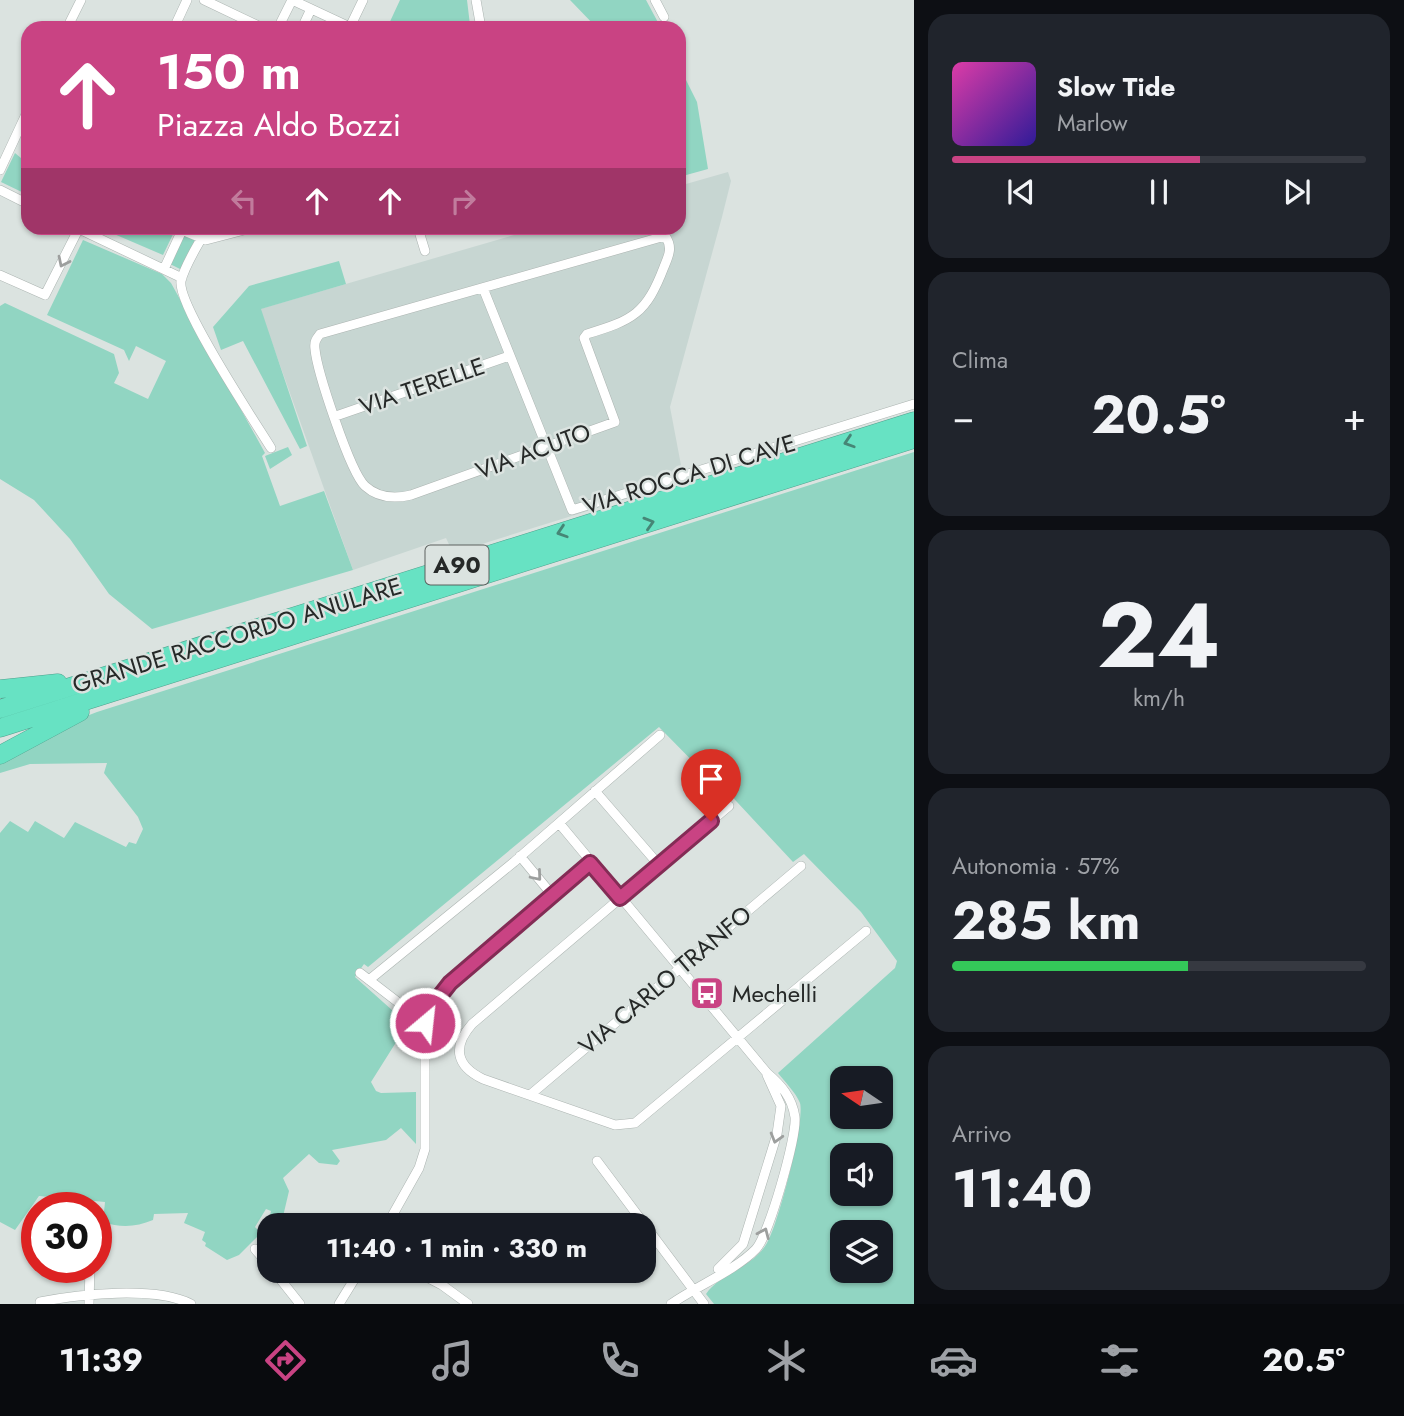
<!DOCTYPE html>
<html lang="it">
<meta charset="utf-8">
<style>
body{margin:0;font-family:Jost,sans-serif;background:#20242c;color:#f1f3f6;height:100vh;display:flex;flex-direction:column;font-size:26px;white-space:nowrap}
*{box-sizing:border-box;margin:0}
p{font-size:23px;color:#9ea1a6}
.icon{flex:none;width:38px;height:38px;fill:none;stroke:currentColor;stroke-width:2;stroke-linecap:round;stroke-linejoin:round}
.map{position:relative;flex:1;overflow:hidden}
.sheet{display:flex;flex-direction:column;gap:14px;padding:14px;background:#0d0f14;width:490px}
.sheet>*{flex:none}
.top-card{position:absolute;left:21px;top:21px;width:665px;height:214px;border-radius:21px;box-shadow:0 2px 5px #0004;background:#c94383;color:#fff;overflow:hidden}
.needle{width:46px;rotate:283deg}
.tools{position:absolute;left:830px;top:1066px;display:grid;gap:14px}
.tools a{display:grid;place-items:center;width:63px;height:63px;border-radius:14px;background:#171b24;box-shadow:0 2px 5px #0004;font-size:35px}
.speed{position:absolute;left:21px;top:1192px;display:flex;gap:14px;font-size:35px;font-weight:700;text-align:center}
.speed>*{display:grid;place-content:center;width:91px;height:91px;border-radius:50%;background:#171b24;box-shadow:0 2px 5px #0004;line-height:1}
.speed .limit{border:10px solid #d22;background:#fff;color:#111}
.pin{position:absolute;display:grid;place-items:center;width:60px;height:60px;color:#fff;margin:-72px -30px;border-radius:50% 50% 50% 0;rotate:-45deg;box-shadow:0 0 7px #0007}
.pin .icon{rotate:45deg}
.me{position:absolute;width:77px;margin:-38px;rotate:28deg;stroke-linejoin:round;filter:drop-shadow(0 0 5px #0008)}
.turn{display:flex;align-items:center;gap:24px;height:147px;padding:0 21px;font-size:32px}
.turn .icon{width:91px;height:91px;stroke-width:2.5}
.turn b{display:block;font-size:49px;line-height:60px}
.lanes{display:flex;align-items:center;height:66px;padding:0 21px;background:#0003;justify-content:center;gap:35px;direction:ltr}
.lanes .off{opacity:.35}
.big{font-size:52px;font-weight:700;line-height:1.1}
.sheet .card{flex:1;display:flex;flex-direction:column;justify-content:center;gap:10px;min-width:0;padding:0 24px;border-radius:21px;background:#20242c}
.sheet .dial{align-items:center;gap:0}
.dial b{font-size:91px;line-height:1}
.song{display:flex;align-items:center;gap:21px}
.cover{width:84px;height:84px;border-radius:10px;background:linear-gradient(135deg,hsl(320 70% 55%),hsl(250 70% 35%))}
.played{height:7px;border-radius:4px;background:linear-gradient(90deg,#c94383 60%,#363941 60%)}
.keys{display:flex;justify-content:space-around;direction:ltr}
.heat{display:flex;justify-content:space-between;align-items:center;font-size:38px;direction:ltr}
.charge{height:10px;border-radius:5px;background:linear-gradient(90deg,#34c759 57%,#363941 0)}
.trip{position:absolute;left:257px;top:1213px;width:399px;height:70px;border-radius:21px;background:#171b24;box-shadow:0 2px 5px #0004;font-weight:700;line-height:70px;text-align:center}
.dock{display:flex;height:112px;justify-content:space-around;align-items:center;background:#090b0e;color:#9ea1a6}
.dock .icon{width:49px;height:49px}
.dock .active{color:#c94383}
.dock b{font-size:32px;color:#f1f3f6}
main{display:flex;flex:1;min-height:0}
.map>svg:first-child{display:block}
.built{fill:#c7d6d2}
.green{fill:#91d5c2;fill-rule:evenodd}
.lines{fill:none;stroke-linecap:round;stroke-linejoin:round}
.street-casing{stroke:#acb4b1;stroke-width:10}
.highway-casing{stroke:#50a18d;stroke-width:19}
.street{stroke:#fff;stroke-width:9}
.highway{stroke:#67e2c3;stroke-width:18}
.oneway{stroke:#9d9f9e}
.oneway2{stroke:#468676}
.route-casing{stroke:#832c55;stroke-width:18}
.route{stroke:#c94383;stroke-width:12}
.labels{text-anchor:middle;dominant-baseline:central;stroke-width:5;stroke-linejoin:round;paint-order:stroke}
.shield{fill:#dbe3e0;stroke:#5c615f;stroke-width:2}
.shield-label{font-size:23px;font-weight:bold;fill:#262928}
.street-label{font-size:24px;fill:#262928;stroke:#dbe3e0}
.poi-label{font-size:24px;fill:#262928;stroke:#dbe3e0;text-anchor:start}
</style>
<main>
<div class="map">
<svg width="914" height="1304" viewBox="0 0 914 1304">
<rect width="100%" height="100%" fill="#dbe3e0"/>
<!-- built -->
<path class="built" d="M728,172L731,181L722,217L670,407L684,481L453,553L446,538L353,570L260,309L538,228H679V186Z"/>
<!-- green -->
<path class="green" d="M400,0H467L470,25L467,28H387Z
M570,0H646L661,28H597Z
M679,66L697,102L708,169L679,177Z
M15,153L28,164V195L1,182Z
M100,228H176L163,255Z
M184,235L196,241L182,270L170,264Z
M83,240L162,274L171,283L265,453L262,456L280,506L324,491L353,570L152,629L109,594L70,539L34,500L0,479V306L5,303L114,354L119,373L114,383L148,399L166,361L136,346L129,361L124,350L47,315Z
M339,261L346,284L261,309L307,446L300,449L243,341L221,350L213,327L249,286Z
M288,447L292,455L270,469L265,456Z
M914,452V1304H714L706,1294C720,1273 754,1267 767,1243C778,1225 805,1122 800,1103C796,1093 785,1082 778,1073L895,968L897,961L861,912L804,854L793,862L724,788L714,795L709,790L715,784L659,727L368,967L364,964L355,977L411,1027L413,1037L400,1036L371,1082L376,1091L381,1093L416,1092V1144L401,1128L386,1140L332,1150L340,1161L337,1165L319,1163L309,1154L283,1178L289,1191L281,1225L268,1226L271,1211L266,1209L255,1227L261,1233L239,1255L227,1260L205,1246L206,1243L202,1240L205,1232L184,1223L188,1213L154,1214L153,1220C136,1227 121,1228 103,1222L105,1202L39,1196L15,1230L0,1222V833L10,821L28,832L35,821L64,838L75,822L126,847L129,842L136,844L143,829L138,817L104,773L107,763L30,764L0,773V757L61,726L97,712ZM842,1078H880V1116H842ZM842,1155H880V1194H842ZM842,1232H880V1270H842Z"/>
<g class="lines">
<!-- street casing -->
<g class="street-casing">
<path id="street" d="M204,0L263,28
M476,0L481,28
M655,0L664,17
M350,27L363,0
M67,28L81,0
M174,28L187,0
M278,28L292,0L352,28
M302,28L311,9
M479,28H512
M0,170L28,110
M0,190L28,204
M77,228L182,278
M207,228C199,244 185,264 181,281C177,305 255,422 271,448
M418,228L425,251
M182,230L206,240L252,228
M665,236C673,247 669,255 664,267C646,314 633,320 587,334L584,338L615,422L411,495C394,499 378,498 365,486C350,472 317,371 315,349C314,342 316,339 320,334Z
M164,269L183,228
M0,275L45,295L79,228
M483,288L572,510L914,404
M336,416L509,356
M595,791L659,865
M729,806L472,1024C452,1047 456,1066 483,1079L615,1125L635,1123L866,931
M559,823L767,1073C781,1085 792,1097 795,1117C797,1136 769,1235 756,1249C736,1270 695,1287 671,1304
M520,856L553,896
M360,973L425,1023
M369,980L514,862L660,735
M530,1095L801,866
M597,1161L704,1304
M387,1225L419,1168L425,1149V1023L432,1006L450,983L590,863
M255,1249L270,1267
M96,1250L105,1233
M718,1269L743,1244L777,1134L781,1106L767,1075
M273,1270L300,1304
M413,1270L442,1285L468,1304
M40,1302C80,1294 155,1286 191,1304
M89,1304L90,1267
M339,1304L360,1270"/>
</g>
<!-- highway casing -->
<g class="highway-casing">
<path id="highway" d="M0,689L58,683
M0,709L914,421
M0,728L914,439
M0,755L80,712"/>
</g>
<!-- street -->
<use href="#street" class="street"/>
<!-- highway -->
<use href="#highway" class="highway"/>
</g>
<!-- one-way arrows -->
<defs><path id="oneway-chevron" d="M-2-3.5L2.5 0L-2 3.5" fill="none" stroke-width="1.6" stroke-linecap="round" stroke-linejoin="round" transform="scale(1.75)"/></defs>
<g class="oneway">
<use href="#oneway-chevron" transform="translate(63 262) rotate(116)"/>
<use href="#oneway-chevron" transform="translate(537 876) rotate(50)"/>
<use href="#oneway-chevron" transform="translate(776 1138) rotate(106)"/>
<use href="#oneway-chevron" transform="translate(764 1233) rotate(-67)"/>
</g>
<g class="oneway2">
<use href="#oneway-chevron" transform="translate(849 442) rotate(162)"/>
<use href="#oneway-chevron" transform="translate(649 523) rotate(-17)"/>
<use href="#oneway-chevron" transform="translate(562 532) rotate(162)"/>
</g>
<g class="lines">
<!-- route casing -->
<g class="route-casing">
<path id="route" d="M425,1023L432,1006L450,983L590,863L620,898L711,821"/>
</g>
<!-- route -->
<use href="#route" class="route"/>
</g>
<!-- icons -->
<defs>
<g id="bus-square" transform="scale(1.75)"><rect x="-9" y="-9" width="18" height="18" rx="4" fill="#c94383" stroke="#dbe3e0"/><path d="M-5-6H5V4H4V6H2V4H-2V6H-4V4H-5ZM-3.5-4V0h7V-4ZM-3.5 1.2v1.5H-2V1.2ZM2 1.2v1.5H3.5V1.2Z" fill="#fff"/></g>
</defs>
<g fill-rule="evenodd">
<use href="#bus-square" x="707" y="993"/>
</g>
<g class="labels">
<!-- shield labels -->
<rect class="shield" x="425.5" y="545.5" width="63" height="39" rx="5"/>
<g class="shield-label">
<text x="457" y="565">A90</text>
</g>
<!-- street labels -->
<g class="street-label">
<text transform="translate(422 386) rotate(-19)">VIA TERELLE</text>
<text transform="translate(533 451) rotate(-20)">VIA ACUTO</text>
<text transform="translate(689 474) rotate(-17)">VIA ROCCA DI CAVE</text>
<text transform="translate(237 635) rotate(-17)">GRANDE RACCORDO ANULARE</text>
<text transform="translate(665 980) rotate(-40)">VIA CARLO TRANFO</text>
</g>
<!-- poi labels -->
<g class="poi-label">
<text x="732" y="993">Mechelli</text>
</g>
</g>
</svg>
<div class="tools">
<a><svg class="needle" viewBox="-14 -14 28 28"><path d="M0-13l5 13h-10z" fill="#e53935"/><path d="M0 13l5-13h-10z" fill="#9ea1a6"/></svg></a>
<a><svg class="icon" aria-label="sound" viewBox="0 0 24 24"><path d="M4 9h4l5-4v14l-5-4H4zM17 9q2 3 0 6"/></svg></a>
<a><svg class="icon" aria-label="layers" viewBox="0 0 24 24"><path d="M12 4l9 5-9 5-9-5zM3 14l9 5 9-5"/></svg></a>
</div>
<div class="speed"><div class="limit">30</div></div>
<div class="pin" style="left:711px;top:821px;background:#d93025"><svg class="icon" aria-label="arrive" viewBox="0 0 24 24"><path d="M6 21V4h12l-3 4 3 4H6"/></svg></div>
<svg class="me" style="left:425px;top:1023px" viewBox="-20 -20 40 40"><circle r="17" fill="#c94383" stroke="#fff" stroke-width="3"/><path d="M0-11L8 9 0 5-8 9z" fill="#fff"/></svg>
<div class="trip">11:40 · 1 min · 330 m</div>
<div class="top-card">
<div class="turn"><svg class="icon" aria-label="ahead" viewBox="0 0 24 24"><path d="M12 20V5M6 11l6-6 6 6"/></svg><div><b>150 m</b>Piazza Aldo Bozzi</div></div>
<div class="lanes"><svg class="icon off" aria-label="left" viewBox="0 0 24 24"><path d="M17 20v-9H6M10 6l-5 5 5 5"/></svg><svg class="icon" aria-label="ahead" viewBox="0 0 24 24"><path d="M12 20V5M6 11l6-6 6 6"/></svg><svg class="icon" aria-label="ahead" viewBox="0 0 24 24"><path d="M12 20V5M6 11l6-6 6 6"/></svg><svg class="icon off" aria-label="right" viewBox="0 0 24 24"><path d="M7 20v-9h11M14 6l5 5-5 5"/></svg></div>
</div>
</div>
<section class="sheet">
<div class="card">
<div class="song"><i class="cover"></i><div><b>Slow Tide</b><p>Marlow</p></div></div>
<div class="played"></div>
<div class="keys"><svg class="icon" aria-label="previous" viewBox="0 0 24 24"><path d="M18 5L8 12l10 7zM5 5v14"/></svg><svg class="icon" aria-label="pause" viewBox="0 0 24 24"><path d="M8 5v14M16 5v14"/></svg><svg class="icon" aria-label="next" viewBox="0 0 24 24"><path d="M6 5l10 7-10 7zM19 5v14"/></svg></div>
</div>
<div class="card"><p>Clima</p>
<div class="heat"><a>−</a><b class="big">20.5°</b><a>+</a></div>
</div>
<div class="card dial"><b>24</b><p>km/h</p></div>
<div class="card"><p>Autonomia · 57%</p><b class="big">285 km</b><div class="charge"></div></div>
<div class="card"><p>Arrivo</p><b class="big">11:40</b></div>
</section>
</main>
<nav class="dock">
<b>11:39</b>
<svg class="icon active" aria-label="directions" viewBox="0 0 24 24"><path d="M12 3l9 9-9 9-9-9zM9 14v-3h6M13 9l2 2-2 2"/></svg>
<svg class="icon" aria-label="music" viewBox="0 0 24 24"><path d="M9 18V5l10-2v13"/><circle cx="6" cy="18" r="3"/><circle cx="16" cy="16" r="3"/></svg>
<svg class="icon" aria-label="phone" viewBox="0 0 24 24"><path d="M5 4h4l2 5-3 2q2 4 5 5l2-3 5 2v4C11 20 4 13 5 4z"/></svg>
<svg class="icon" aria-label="climate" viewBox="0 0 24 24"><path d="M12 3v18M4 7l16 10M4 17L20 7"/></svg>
<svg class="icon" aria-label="car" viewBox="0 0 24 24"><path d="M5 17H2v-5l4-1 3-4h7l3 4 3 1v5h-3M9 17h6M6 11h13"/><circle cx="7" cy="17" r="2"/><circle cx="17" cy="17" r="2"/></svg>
<svg class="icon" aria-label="filters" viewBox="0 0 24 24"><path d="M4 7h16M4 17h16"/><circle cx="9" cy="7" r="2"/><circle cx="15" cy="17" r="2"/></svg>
<b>20.5°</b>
</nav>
